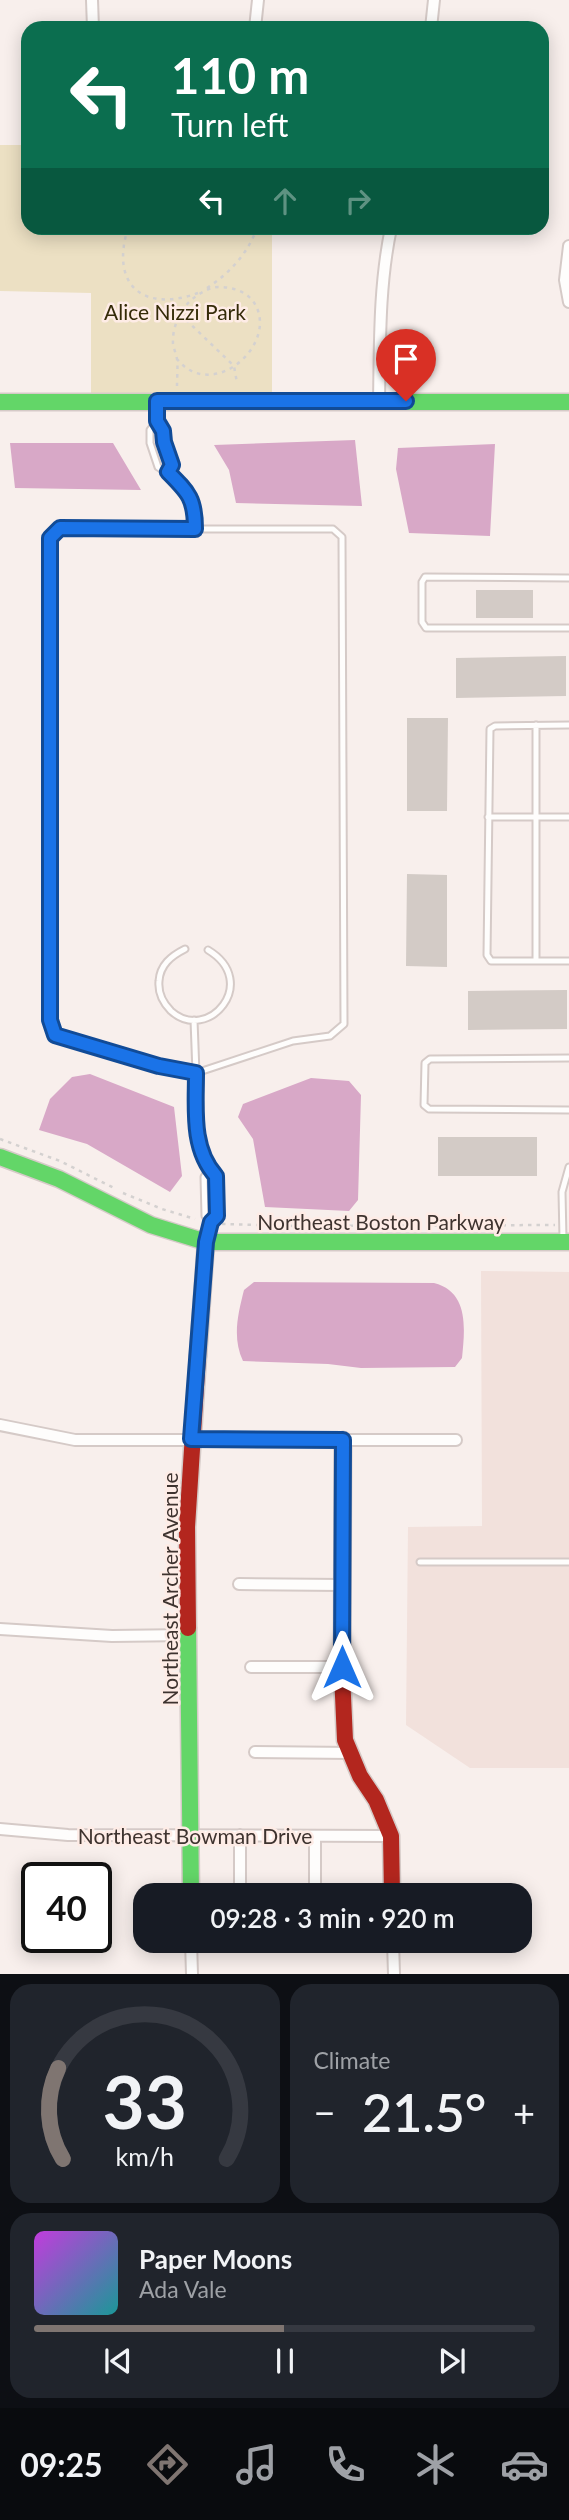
<!DOCTYPE html>
<meta charset="utf-8">
<style>
body{margin:0;font-family:Lato,sans-serif;background:#20242c;color:#f1f3f6;height:100vh;display:flex;flex-direction:column;font-size:26px;white-space:nowrap}
*{box-sizing:border-box;margin:0}
p{font-size:23px;color:#9ea1a6}
.icon{flex:none;width:38px;height:38px;fill:none;stroke:currentColor;stroke-width:2;stroke-linecap:round;stroke-linejoin:round}
.map{position:relative;height:1974px;overflow:hidden}
.side{display:flex;flex-direction:column;gap:10px;padding:10px;background:#0d0f14;flex:1}
.side>*{flex:none}
.hud{position:absolute;left:21px;top:21px;width:528px;height:214px;border-radius:21px;box-shadow:0 4px 18px #0003;background:#0b6e4f;color:#fff;overflow:hidden}
.speed{position:absolute;left:21px;top:1862px;display:flex;gap:14px;font-size:35px;font-weight:700;text-align:center}
.speed>*{display:grid;place-content:center;width:91px;height:91px;border-radius:50%;background:#171b24;box-shadow:0 4px 18px #0003;line-height:1}
.speed .limit{border:4px solid #111;border-radius:10px;background:#fff;color:#111}
.pin{position:absolute;display:grid;place-items:center;width:60px;height:60px;color:#fff;margin:-72px -30px;border-radius:50% 50% 50% 0;rotate:-45deg;box-shadow:0 0 7px #0007}
.pin .icon{rotate:45deg}
.me{position:absolute;width:77px;margin:-38px;rotate:0deg;stroke-linejoin:round;filter:drop-shadow(0 0 5px #0008)}
.turn{display:flex;align-items:center;gap:24px;height:147px;padding:0 35px;font-size:32px}
.turn .icon{width:91px;height:91px;stroke-width:2.5}
.turn b{display:block;font-size:49px;line-height:60px}
.lanes{display:flex;align-items:center;height:66px;padding:0 35px;background:#0003;justify-content:center;gap:35px;direction:ltr}
.lanes .off{opacity:.35}
.big{font-size:52px;font-weight:600;line-height:1.1}
.side .card{flex:1;display:flex;flex-direction:column;justify-content:center;gap:10px;min-width:0;padding:0 24px;border-radius:21px;background:#20242c}
.side .dial{align-items:center;gap:0}
.dial svg{height:182px;overflow:visible;fill:none;stroke:#363941;stroke-width:7;stroke-linecap:round;text-anchor:middle}
.dial text{fill:#f1f3f6;stroke:none}
.song{display:flex;align-items:center;gap:21px}
.cover{width:84px;height:84px;border-radius:10px;background:linear-gradient(135deg,hsl(290 70% 55%),hsl(180 70% 35%))}
.played{height:7px;border-radius:4px;background:linear-gradient(90deg,#7f7571 50%,#363941 50%)}
.keys{display:flex;justify-content:space-around;direction:ltr}
.heat{display:flex;justify-content:space-between;align-items:center;font-size:38px;direction:ltr}
.side .tiles{flex:1;display:grid;gap:10px;grid-template-columns:1fr 1fr}
.card:last-child{grid-column:span 2}
.trip{position:absolute;left:133px;top:1883px;width:399px;height:70px;border-radius:21px;background:#171b24;box-shadow:0 4px 18px #0003;font-weight:600;line-height:70px;text-align:center}
.menu{display:flex;height:112px;justify-content:space-around;align-items:center;background:#090b0e;color:#9ea1a6}
.menu .icon{width:49px;height:49px}
.menu .on{color:#7f7571}
.menu b{font-size:32px;color:#f1f3f6}
.map>svg:first-child{display:block}
.built{fill:#f2e1dc}
.green{fill:#ece0c3}
.water{fill:#d8a8c7}
.building{fill:#d3cbc6}
.lines{fill:none;stroke-linecap:round;stroke-linejoin:round}
.lane-casing{stroke:#d5cac7;stroke-width:9}
.street-casing{stroke:#d5cac7;stroke-width:14}
.fast-casing{stroke:#d5cac7;stroke-width:19}
.slow-casing{stroke:#d5cac7;stroke-width:19}
.jam-casing{stroke:#d5cac7;stroke-width:19}
.path{stroke:#d4d1d0;stroke-width:2.5;stroke-dasharray:3.5 5;stroke-linecap:butt}
.lane{stroke:#fefdfc;stroke-width:5}
.street{stroke:#fefdfc;stroke-width:10}
.fast{stroke:#63d668;stroke-width:16}
.slow{stroke:#ff974d;stroke-width:16}
.jam{stroke:#b3261e;stroke-width:16}
.route-casing{stroke:#114b97;stroke-width:18}
.route{stroke:#1a73e8;stroke-width:12}
.labels{text-anchor:middle;dominant-baseline:central;stroke-width:5;stroke-linejoin:round;paint-order:stroke}
.park-label{font-size:21px;fill:#342b08;stroke:#feece6}
.street-label{font-size:21px;fill:#3e332f;stroke:#feece6}
</style>
<div class="map">
<svg width="569" height="1974" viewBox="0 0 569 1974">
<rect width="100%" height="100%" fill="#f8efec"/>
<!-- built -->
<path class="built" d="M481,1271L569,1272V1768H470L406,1725L408,1527L482,1526Z"/>
<!-- green -->
<path class="green" d="M0,145H28V228H272V393L91,394V293L0,291Z"/>
<!-- water -->
<path class="water" d="M355,440L362,506L236,503L229,470L214,445Z
M10,443H113L141,490L15,488Z
M495,444L490,536L409,533L396,469L398,448Z
M90,1074L174,1107L182,1176L170,1192L87,1144L39,1130L50,1099L72,1077Z
M311,1078L349,1081L361,1095L358,1200L349,1211L265,1207L253,1139L238,1117L243,1104Z
M254,1282L434,1283C469,1292 465,1328 462,1358L455,1367L361,1368L328,1364L243,1361C232,1338 238,1314 244,1290Z"/>
<!-- building -->
<path class="building" d="M476,590H533V618H476Z
M566,656V696L456,698V658Z
M407,718H448L447,811H407Z
M407,874L447,875V967L406,966Z
M567,990V1029L468,1030V991Z
M438,1137H537V1176H438Z"/>
<g class="lines">
<!-- lane casing -->
<g class="lane-casing">
<path id="lane" d="M157,421C165,434 165,450 172,465L168,473L158,467L150,443V430Z
M168,473C189,493 195,499 195,529L60,528L49,538L50,1020L55,1035L159,1066L196,1073V1131L209,1169
M569,578L425,577L422,582V622L426,628H569
M536,725V961
M569,725L495,726L490,729L487,955L491,961H569
M488,817H569
M185,949C171,956 160,965 159,981C158,992 163,1003 171,1011C208,1044 261,982 208,950
M194,1020L196,1073L293,1041L330,1036L344,1024L342,537L333,529H195
M569,1058L430,1059L425,1063L424,1105L429,1109L569,1110
M209,1169L216,1176L217,1216L211,1222L205,1216L204,1177Z
M563,1239L562,1192L569,1167
M420,1562H569"/>
</g>
<!-- street casing -->
<g class="street-casing">
<path id="street" d="M92,0L93,28
M255,28L258,0
M431,28L434,0
M569,246L565,280L569,302
M379,401C380,343 379,285 391,228
M0,1425L75,1440H456
M239,1584L342,1585
M0,1629L112,1636L188,1635
M251,1667H342
M255,1752L351,1753
M0,1829L68,1835L391,1836
M315,1836V1895
M240,1895V1835
M191,1941L192,1974
M393,1941L394,1974"/>
</g>
<!-- fast casing -->
<g class="fast-casing">
<path id="fast" d="M0,402H569
M0,1157L59,1179L151,1225L206,1242H569
M188,1628L191,1895"/>
</g>
<!-- slow casing -->
<g class="slow-casing">
<path id="slow" d="M198,1356L206,1242"/>
</g>
<!-- jam casing -->
<g class="jam-casing">
<path id="jam" d="M343,1440L342,1674L345,1740L360,1776L376,1800L391,1836L392,1895
M188,1628L187,1527L198,1356"/>
</g>
<!-- path -->
<path class="path" d="M128,228C110,285 143,313 198,293
M207,288C230,273 248,253 257,228
M180,314L234,366L237,383
M177,386C177,378 178,368 177,359C176,354 174,349 173,344C172,326 181,307 195,297C202,292 210,287 219,287C232,287 245,291 253,301C282,342 213,404 177,359
M0,1139L60,1161L114,1188
M123,1193L162,1209L195,1219
M222,1224L297,1226L555,1225"/>
<!-- lane -->
<use href="#lane" class="lane"/>
<!-- street -->
<use href="#street" class="street"/>
<!-- fast -->
<use href="#fast" class="fast"/>
<!-- slow -->
<use href="#slow" class="slow"/>
<!-- jam -->
<use href="#jam" class="jam"/>
</g>
<g class="lines">
<!-- route casing -->
<g class="route-casing">
<path id="route" d="M342,1667L343,1440L191,1439L206,1242L211,1222L217,1216L216,1176C191,1149 196,1108 196,1073L159,1066L55,1035L50,1020V538L60,528L195,529C195,499 189,493 168,472L172,465L164,442L163,431L157,421V401H406"/>
</g>
<!-- route -->
<use href="#route" class="route"/>
</g>
<g class="labels">
<!-- park labels -->
<g class="park-label">
<text x="175" y="311">Alice Nizzi Park</text>
</g>
<!-- street labels -->
<g class="street-label">
<text x="381" y="1221">Northeast Boston Parkway</text>
<text transform="translate(169 1589) rotate(-90)">Northeast Archer Avenue</text>
<text x="195" y="1835">Northeast Bowman Drive</text>
</g>
</g>
</svg>
<div class="speed"><div class="limit">40</div></div>
<div class="pin" style="left:406px;top:401px;background:#d93025"><svg class="icon" aria-label="arrive" viewBox="0 0 24 24"><path d="M6 21V4h12l-3 4 3 4H6"/></svg></div>
<svg class="me" style="left:342px;top:1667px" viewBox="-20 -20 40 40"><path d="M0-17L14 15 0 8-14 15z" fill="#1a73e8" stroke="#fff" stroke-width="4"/></svg>
<div class="trip">09:28 · 3 min · 920 m</div>
<div class="hud">
<div class="turn"><svg class="icon" aria-label="left" viewBox="0 0 24 24"><path d="M17 20v-9H6M10 6l-5 5 5 5"/></svg><div><b>110 m</b>Turn left</div></div>
<div class="lanes"><svg class="icon" aria-label="left" viewBox="0 0 24 24"><path d="M17 20v-9H6M10 6l-5 5 5 5"/></svg><svg class="icon off" aria-label="ahead" viewBox="0 0 24 24"><path d="M12 20V5M6 11l6-6 6 6"/></svg><svg class="icon off" aria-label="right" viewBox="0 0 24 24"><path d="M7 20v-9h11M14 6l5 5-5 5"/></svg></div>
</div>
</div>
<section class="side">
<div class="tiles">
<div class="card dial"><svg viewBox="0 0 100 80">
<path d="M14 69A42 42 0 1 1 86 69"/>
<path d="M14 69A42 42 0 0 1 12 29" stroke="#7f7571"/>
<text x="50" y="56" font-size="32" font-weight="700">33</text>
<text x="50" y="72" font-size="11">km/h</text>
</svg></div>
<div class="card"><p>Climate</p>
<div class="heat"><a>−</a><b class="big">21.5°</b><a>+</a></div>
</div>
<div class="card">
<div class="song"><i class="cover"></i><div><b>Paper Moons</b><p>Ada Vale</p></div></div>
<div class="played"></div>
<div class="keys"><svg class="icon" aria-label="previous" viewBox="0 0 24 24"><path d="M18 5L8 12l10 7zM5 5v14"/></svg><svg class="icon" aria-label="pause" viewBox="0 0 24 24"><path d="M8 5v14M16 5v14"/></svg><svg class="icon" aria-label="next" viewBox="0 0 24 24"><path d="M6 5l10 7-10 7zM19 5v14"/></svg></div>
</div>
</div>
</section>
<nav class="menu">
<b>09:25</b>
<svg class="icon on" aria-label="directions" viewBox="0 0 24 24"><path d="M12 3l9 9-9 9-9-9zM9 14v-3h6M13 9l2 2-2 2"/></svg>
<svg class="icon" aria-label="music" viewBox="0 0 24 24"><path d="M9 18V5l10-2v13"/><circle cx="6" cy="18" r="3"/><circle cx="16" cy="16" r="3"/></svg>
<svg class="icon" aria-label="phone" viewBox="0 0 24 24"><path d="M5 4h4l2 5-3 2q2 4 5 5l2-3 5 2v4C11 20 4 13 5 4z"/></svg>
<svg class="icon" aria-label="climate" viewBox="0 0 24 24"><path d="M12 3v18M4 7l16 10M4 17L20 7"/></svg>
<svg class="icon" aria-label="car" viewBox="0 0 24 24"><path d="M5 17H2v-5l4-1 3-4h7l3 4 3 1v5h-3M9 17h6M6 11h13"/><circle cx="7" cy="17" r="2"/><circle cx="17" cy="17" r="2"/></svg>
</nav>
